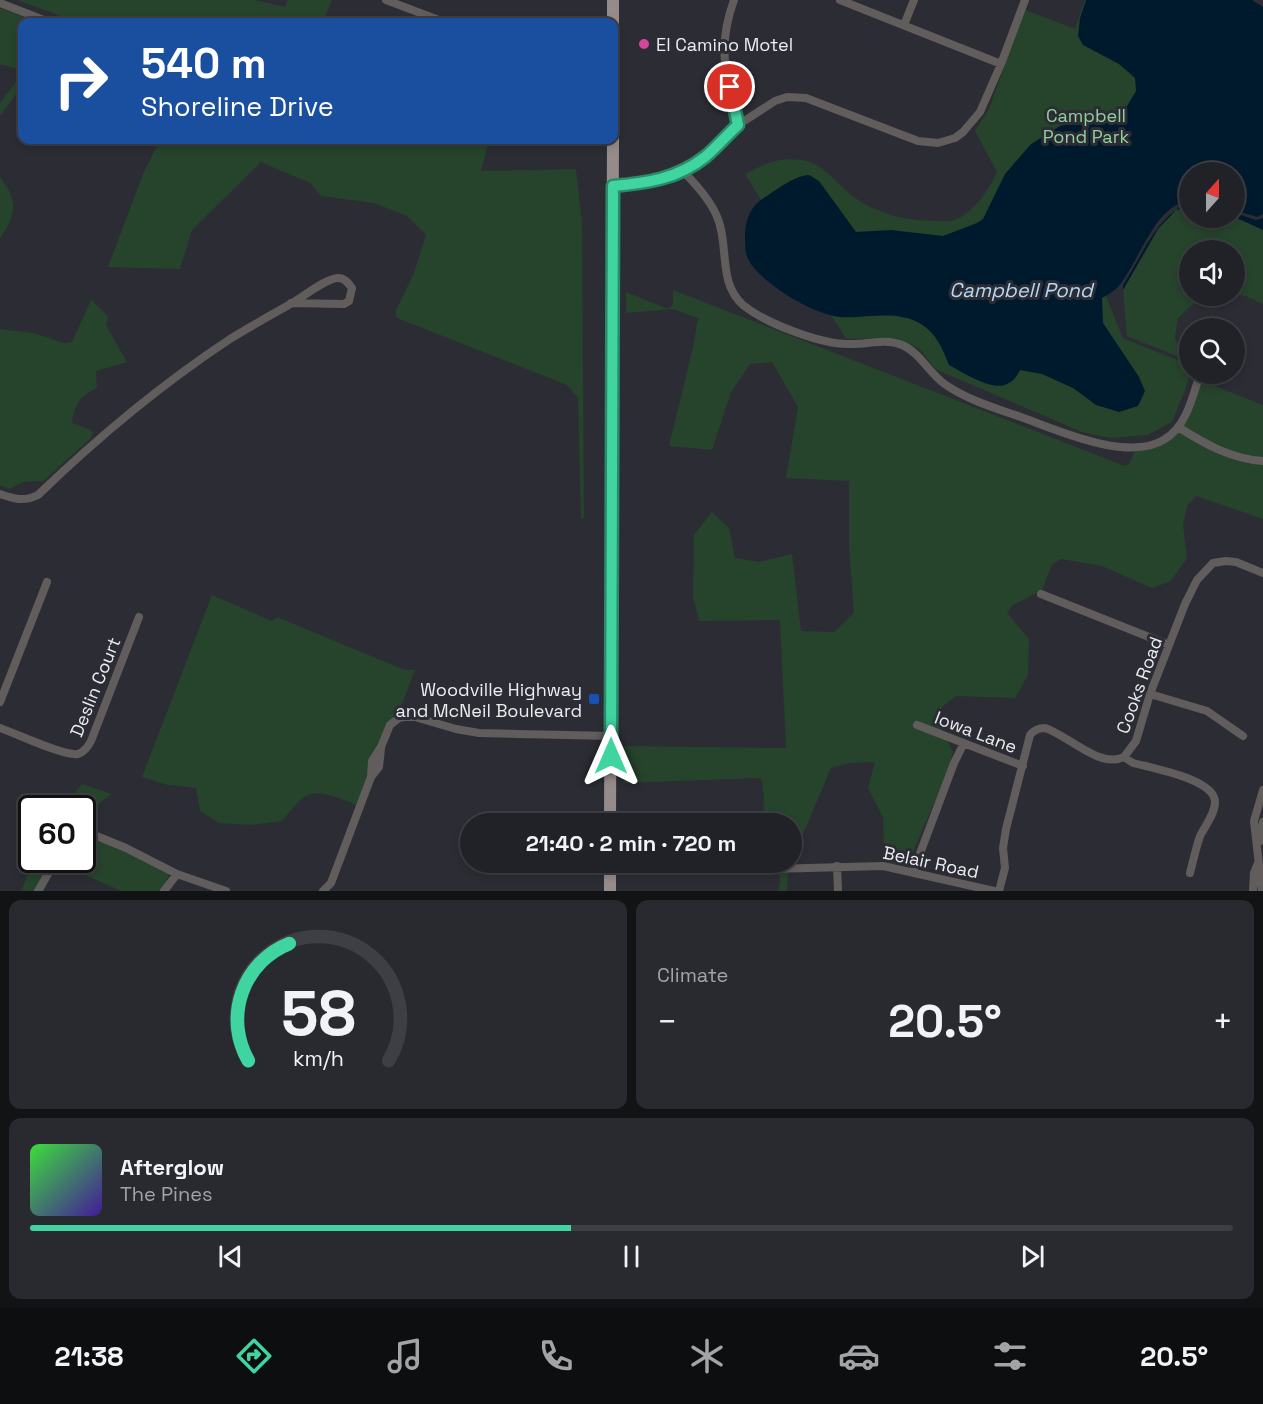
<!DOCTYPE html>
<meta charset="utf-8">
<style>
body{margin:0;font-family:"Space Grotesk",sans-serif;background:#292a2f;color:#f1f3f6;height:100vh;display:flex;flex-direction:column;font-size:22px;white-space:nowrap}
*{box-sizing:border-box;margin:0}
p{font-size:20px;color:#a2a4a7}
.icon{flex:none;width:33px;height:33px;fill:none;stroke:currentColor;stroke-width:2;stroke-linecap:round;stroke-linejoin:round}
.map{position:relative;height:891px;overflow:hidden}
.side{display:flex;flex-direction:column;gap:9px;padding:9px;background:#121315;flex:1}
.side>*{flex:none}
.banner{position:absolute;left:18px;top:18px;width:600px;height:126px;border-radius:12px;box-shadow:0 3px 9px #0003,0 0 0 2px #3e3f44;background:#1a4fa0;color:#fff;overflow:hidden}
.needle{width:39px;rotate:21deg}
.buttons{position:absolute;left:1179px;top:162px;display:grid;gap:12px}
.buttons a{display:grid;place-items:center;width:66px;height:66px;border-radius:50%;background:#212227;box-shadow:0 3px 9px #0003,0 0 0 2px #3e3f44;font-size:30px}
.speed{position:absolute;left:18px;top:795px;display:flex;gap:12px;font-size:30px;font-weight:700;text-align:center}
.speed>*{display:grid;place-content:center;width:78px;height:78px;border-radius:50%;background:#212227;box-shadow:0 3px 9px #0003,0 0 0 2px #3e3f44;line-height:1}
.speed .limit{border:3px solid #111;border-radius:9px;background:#fff;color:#111}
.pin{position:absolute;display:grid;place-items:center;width:51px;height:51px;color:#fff;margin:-26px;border:3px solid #fff;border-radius:50%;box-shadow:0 2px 6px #0007}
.me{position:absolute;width:66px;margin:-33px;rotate:0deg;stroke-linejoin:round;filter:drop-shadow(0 0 4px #0008)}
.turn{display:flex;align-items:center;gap:21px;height:126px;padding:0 24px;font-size:27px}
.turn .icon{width:78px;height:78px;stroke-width:2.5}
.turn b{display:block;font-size:42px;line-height:51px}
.big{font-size:45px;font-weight:700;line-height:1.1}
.side .tile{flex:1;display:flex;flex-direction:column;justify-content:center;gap:9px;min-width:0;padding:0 21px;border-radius:12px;background:#292a2f}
.side .dial{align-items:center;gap:0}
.dial svg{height:156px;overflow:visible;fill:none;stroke:#3e3f44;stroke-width:7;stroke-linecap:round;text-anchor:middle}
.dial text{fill:#f1f3f6;stroke:none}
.song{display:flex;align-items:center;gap:18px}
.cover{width:72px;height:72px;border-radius:9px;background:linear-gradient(135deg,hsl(120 70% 55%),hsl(260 70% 35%))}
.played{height:6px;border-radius:3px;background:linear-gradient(90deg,#40d4a1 45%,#3e3f44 45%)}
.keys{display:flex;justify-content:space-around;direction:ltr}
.heat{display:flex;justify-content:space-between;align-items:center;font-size:33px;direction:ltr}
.side .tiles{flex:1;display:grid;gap:9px;grid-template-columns:1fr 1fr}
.tile:last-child{grid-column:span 2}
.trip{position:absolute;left:460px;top:813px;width:342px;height:60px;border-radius:30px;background:#212227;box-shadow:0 3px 9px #0003,0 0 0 2px #3e3f44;font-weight:700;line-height:60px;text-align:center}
.tab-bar{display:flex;height:96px;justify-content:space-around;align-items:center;background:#0d0e10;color:#a2a4a7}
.tab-bar .icon{width:42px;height:42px}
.tab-bar .selected{color:#40d4a1}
.tab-bar b{font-size:27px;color:#f1f3f6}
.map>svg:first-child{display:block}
.green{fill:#26432c}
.water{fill:#001a2d}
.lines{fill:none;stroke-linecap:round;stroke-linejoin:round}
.minor{stroke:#625d5d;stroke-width:8}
.primary{stroke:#958b8b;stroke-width:12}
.route-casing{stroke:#2a8a69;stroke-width:15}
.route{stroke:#40d4a1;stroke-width:10}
.hotel-dot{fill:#d1479c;stroke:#2c2d34;stroke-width:2}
.transit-dot{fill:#1a4fb4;stroke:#2c2d34;stroke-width:2}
.labels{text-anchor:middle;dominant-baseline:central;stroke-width:6;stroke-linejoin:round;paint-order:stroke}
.poi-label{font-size:18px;fill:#ececf1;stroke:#2c2d34;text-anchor:start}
.park-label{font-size:18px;fill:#93d09f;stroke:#2c2d34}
.street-label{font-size:18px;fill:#ececf1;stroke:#2c2d34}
.water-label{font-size:20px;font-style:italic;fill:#b5d8f6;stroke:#2c2d34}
</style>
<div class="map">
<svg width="1263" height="891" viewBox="0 0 1263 891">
<rect width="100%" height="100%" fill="#2c2d34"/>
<!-- green -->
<path class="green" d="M17,0H255L285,7L288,0H332L323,22H78Z
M1085,0H1119L1234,172H1190L1096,272L1123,338L1189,365L1190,374L1185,390L1172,422L1148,435L1110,438L1082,432L935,369L920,349L896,338L846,339L745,174C766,163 777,157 802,160C822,163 836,182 850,194C875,214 907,221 937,221C941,221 947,222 951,221C973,215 988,191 997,172L975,131L989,109L1025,10L1075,29Z
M0,8L37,22H22V70L0,64Z
M22,74V86L0,116V103Z
M160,140H489L481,171L576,169L582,223L584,518L581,519L578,398L567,385L397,318L395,312L414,273L426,235L407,216L374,203L321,196L310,183L261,162L192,230L180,269L108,267L143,174Z
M0,177C18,200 17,215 0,238Z
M1186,207H1189L1190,218L1235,217L1263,230V304L1246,296L1235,294L1234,250H1190V296H1215L1196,301L1178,318L1175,337L1184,359L1127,336L1123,290L1158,229L1176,209Z
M673,290L1125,466L1129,464L1135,451C1180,449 1190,418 1202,381L1263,405V519L1196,496L1187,506L1183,525L1187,558L1171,581L1152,588L1102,566L1061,559L1052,564L1042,590L1013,605L1007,613L1029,639L1028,675L1015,698L956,696L942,707V731L953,752L947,773L907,866L884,862L883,817L868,788L875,762L850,763L831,768L792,860V824L763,823L764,793L763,792L762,781L760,778L623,783L622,746L786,748L780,620L699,621L693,596L694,535L712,512L729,528L735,558L759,562L792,554L801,631L834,632L854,613L849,547V481L786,478L798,407L772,362L750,364L731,392L712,450L669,446L693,347L698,318L673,309L626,313V292L668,309L673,305Z
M91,300L108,316L106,325L127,362L96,371L97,388C80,396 75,404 72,423L89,429L93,433L90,439L43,481L23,482L9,489L0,485V329L33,333L64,343L72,342Z
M212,595L272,621L277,617L405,670H415L362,807C346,802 317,785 302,799C294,805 288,814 282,821L251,825L219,823L200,811L196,788L168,785L142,777Z
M82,784L112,794C94,806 89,811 88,834L112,847L172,869L161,891H121L74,870L56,867L44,891H21L34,860H82V808H63Z
M788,872L787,891H778L780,883L779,873Z"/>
<!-- water -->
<path class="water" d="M1086,0H1252L1263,7V214L1257,217L1235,210L1234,172H1190L1189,200C1152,208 1140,262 1117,288C1113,292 1107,295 1102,298L1103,323L1139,377L1145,391L1138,406L1119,412L1096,405L1073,388L1042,374L1020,370C1017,376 1014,381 1007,384C993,392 962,372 949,365C942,348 937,334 921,324C896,309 867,319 840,317C814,315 760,283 748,259C745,253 745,243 745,236C745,223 749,208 761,200C775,191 793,176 809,175L819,181L856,232L891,230L943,236L977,223L983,219L1005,174L1031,144L1060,126L1082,121L1098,122L1109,119L1127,106L1136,91L1135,78L1119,64L1083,45L1078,36L1080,18Z
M1187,203H1189V207L1176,210L1158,229L1123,290V285C1142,256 1155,219 1187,203Z
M1235,213L1256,220L1263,218V230L1235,217Z"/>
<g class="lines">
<!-- minor -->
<path class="minor" d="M386,0L444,22
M734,0C716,50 727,76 738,125
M840,0L1001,64
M0,3L49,22
M904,25L914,0
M684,172C697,186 711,201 718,219C729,247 718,283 743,305C765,323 820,344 848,344C866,345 885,338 902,345C921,353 929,374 946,385C968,400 995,408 1021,417C1057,430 1129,463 1165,439C1186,426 1192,399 1199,377
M613,186L645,183L675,176L703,158L738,125L775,101L787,97L806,98L918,141L938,143L955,138L963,132L980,112L1001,64L1025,0
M1178,427C1205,444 1231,459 1263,461
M0,494C14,499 24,502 38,495C97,438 162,384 230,339C251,326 273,314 294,302C304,296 327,278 338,278C345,278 348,283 352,288L349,301L344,304L291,303
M1041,594L1169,645
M1150,694L1207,711L1243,736
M0,702L47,582
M917,725L1023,766
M0,728C15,733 65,757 78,754C84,752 88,747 91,741L139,617
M1124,757L1133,763C1151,768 1215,779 1215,802C1215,814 1205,826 1200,836C1196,848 1193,861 1190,873
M371,777L372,761L381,747L390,725L399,718L404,717H415L456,729L479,733L611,736
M82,830L126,848L177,874L226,891
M1260,841L1263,822
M610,866L771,869L883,866L994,891
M837,866L838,891
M913,872L954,763L964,743
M38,891L56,860
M164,891L177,874
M323,891L331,883L371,777L379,767L381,748
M999,891L1005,868L1003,848L1006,829L1030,735C1034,730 1038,728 1045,728C1068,735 1099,769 1124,757L1136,741L1150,694L1185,604L1197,580L1213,563L1226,561L1236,562L1263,573
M1253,891L1254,873L1258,863
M1262,891L1254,821L1263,790"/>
<!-- primary -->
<path class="primary" d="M613,22V0
M610,824L613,140
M610,891V862"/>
</g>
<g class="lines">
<!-- route casing -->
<g class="route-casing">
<path id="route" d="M611,756L613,186C647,183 677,179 705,157C717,147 727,135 738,125L730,87"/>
</g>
<!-- route -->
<use href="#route" class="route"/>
</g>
<!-- markers -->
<circle class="hotel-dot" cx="644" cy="44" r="6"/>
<rect class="transit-dot" x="588" y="693" width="12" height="12" rx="3"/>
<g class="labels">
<!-- poi labels -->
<g class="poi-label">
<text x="656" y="44">El Camino Motel</text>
<text x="582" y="689" text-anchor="end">Woodville Highway<tspan x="582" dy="21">and McNeil Boulevard</tspan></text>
</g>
<!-- park labels -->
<g class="park-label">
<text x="1086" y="115">Campbell<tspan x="1086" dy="21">Pond Park</tspan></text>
</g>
<!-- street labels -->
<g class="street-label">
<text transform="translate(1139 685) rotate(-70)">Cooks Road</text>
<text transform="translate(95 687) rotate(-68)">Deslin Court</text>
<text transform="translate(976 732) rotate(21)">Iowa Lane</text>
<text transform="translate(931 862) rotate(12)">Belair Road</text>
</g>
<!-- water labels -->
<g class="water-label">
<text x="1021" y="290">Campbell Pond</text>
</g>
</g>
</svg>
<div class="buttons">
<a><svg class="needle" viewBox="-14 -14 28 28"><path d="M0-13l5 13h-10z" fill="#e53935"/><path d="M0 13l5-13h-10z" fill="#a2a4a7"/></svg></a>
<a><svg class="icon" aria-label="sound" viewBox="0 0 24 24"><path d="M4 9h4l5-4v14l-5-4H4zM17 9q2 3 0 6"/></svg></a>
<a><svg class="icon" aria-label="search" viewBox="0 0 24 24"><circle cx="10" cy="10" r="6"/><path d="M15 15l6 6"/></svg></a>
</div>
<div class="speed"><div class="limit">60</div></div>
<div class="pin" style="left:730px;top:87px;background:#d93025"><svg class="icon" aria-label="arrive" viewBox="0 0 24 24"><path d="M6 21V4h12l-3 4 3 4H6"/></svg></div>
<svg class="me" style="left:611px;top:756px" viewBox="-20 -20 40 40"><path d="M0-17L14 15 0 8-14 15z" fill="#40d4a1" stroke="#fff" stroke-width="4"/></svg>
<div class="trip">21:40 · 2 min · 720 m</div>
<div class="banner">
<div class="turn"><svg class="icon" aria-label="right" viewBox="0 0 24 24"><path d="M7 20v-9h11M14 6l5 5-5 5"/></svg><div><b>540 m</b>Shoreline Drive</div></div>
</div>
</div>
<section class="side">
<div class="tiles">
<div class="tile dial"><svg viewBox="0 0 100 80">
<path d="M14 69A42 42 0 1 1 86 69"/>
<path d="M14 69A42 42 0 0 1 35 9" stroke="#40d4a1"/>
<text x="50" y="56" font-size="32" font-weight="700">58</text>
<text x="50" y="72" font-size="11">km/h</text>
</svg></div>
<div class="tile"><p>Climate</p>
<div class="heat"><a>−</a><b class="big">20.5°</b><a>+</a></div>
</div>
<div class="tile">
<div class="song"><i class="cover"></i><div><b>Afterglow</b><p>The Pines</p></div></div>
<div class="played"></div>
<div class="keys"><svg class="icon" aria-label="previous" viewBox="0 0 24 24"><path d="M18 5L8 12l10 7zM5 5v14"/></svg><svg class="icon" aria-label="pause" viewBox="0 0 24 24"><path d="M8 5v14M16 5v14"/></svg><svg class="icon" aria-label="next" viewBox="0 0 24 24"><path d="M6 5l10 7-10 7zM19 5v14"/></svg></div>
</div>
</div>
</section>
<nav class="tab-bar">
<b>21:38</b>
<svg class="icon selected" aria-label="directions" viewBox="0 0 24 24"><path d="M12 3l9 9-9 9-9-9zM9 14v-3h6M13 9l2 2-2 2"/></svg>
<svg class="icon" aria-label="music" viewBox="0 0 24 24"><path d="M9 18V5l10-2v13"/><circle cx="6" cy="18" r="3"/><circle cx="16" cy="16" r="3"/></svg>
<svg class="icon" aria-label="phone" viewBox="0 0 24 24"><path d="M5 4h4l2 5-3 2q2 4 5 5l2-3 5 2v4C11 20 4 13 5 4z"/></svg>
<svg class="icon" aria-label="climate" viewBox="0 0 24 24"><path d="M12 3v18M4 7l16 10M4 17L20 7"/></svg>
<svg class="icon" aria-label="car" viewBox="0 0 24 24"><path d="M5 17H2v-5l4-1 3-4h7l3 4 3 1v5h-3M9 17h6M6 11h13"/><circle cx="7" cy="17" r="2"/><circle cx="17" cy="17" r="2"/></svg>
<svg class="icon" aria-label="filters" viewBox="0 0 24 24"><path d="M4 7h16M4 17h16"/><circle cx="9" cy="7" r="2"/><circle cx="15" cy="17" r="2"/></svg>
<b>20.5°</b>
</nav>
